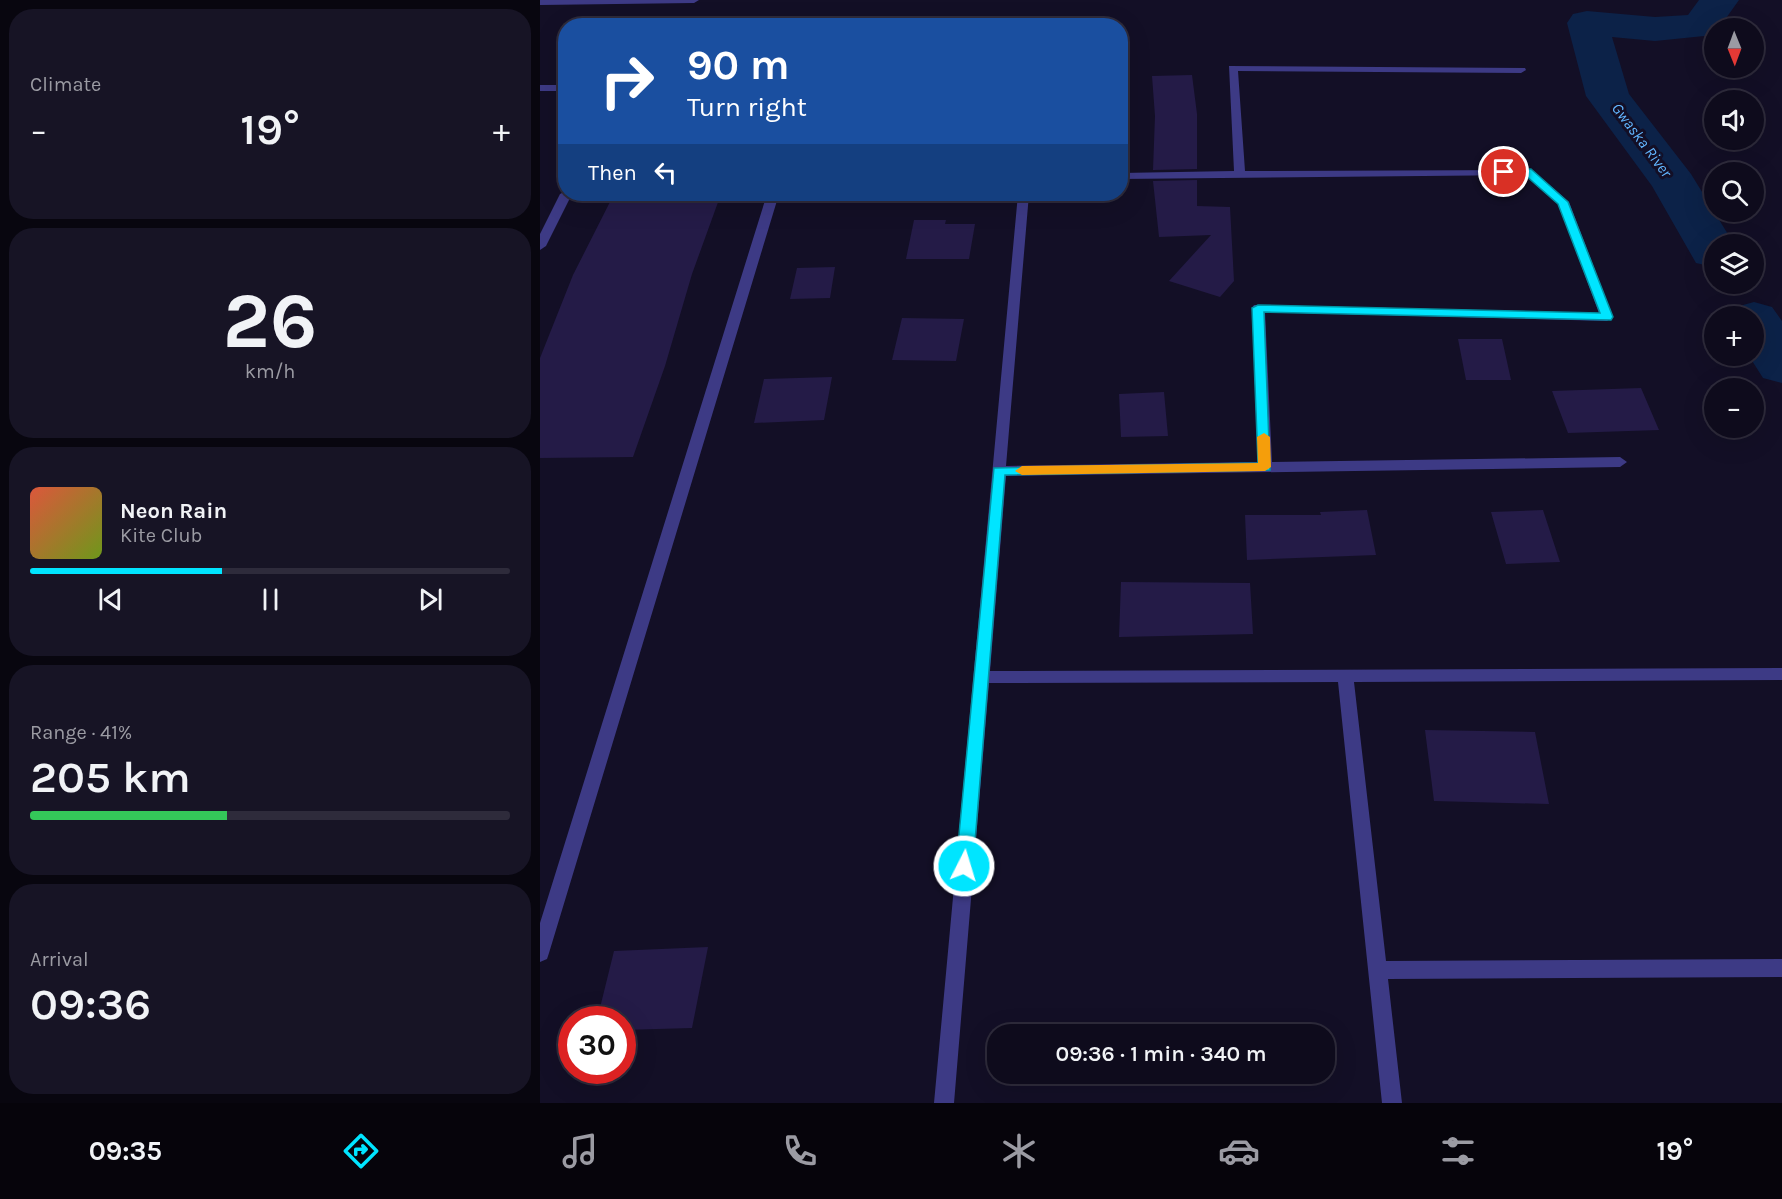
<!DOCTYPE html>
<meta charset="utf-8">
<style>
body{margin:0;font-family:Karla,sans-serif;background:#171425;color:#f1f3f6;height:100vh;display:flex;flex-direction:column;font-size:22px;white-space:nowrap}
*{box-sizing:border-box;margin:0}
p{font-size:20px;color:#9b9ba3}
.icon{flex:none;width:33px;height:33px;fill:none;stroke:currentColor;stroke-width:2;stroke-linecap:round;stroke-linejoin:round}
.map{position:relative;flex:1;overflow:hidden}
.sheet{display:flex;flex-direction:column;gap:9px;padding:9px;background:#08060f;width:540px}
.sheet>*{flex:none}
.guide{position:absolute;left:18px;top:18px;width:570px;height:183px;border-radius:24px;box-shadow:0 6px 24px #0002,0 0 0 2px #2e2b3b;background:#1a4fa0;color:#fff;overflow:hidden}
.needle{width:39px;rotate:179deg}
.buttons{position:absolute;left:1164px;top:18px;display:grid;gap:12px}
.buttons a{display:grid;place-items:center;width:60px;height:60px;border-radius:50%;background:#0e0b1c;box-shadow:0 6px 24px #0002,0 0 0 2px #2e2b3b;font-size:30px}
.speed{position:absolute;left:18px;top:1006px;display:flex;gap:12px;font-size:30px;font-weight:700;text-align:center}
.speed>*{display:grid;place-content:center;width:78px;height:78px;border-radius:50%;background:#0e0b1c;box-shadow:0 6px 24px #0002,0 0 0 2px #2e2b3b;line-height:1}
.speed .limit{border:9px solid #d22;background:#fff;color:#111}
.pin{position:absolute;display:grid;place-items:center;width:51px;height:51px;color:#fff;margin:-26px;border:3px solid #fff;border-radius:50%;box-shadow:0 2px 6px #0007}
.me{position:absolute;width:66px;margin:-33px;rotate:5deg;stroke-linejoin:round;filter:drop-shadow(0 0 4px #0008)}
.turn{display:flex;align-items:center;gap:21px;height:126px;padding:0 30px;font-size:27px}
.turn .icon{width:78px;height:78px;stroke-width:2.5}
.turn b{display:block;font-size:42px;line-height:51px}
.then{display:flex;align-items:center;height:57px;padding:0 30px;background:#0003;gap:12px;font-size:22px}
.big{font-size:45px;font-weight:600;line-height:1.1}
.sheet .tile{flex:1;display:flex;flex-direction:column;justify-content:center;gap:9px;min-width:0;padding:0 21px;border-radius:24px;background:#171425}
.sheet .dial{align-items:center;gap:0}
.dial b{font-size:78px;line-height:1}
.song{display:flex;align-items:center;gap:18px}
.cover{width:72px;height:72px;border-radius:9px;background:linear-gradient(135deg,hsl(10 70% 55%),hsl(80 70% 35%))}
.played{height:6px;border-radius:3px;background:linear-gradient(90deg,#00e5ff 40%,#2e2b3b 40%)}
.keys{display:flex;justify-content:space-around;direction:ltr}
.heat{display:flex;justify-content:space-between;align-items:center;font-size:33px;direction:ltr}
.charge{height:9px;border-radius:4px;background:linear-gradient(90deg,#34c759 41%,#2e2b3b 0)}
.trip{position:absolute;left:447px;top:1024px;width:348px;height:60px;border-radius:24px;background:#0e0b1c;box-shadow:0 6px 24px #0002,0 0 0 2px #2e2b3b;font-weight:600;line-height:60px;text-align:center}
.tab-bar{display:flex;height:96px;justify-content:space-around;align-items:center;background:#06040b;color:#9b9ba3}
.tab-bar .icon{width:42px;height:42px}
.tab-bar .current{color:#00e5ff}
.tab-bar b{font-size:27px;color:#f1f3f6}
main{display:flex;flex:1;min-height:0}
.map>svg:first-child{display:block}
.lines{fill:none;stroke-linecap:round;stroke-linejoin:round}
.river{fill:#0c2248;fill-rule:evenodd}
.building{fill:#241b47}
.minor{fill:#3d3a85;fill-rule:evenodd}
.route{fill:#00e5ff;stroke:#0095a6;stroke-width:1.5}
.slow{fill:#f59e0b}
.labels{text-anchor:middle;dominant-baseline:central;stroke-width:6;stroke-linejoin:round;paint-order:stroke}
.far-water-label{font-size:16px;font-style:italic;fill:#62b6ff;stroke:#130f26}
</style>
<main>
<section class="sheet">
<div class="tile"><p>Climate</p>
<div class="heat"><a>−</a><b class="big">19°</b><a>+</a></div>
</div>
<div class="tile dial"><b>26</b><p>km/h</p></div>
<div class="tile">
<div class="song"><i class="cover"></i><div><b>Neon Rain</b><p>Kite Club</p></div></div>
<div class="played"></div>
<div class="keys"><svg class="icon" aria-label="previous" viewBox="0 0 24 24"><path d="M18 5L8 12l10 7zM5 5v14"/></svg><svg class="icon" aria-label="pause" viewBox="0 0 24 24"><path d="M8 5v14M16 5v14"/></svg><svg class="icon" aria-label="next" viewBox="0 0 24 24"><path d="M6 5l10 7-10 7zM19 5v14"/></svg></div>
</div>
<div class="tile"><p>Range · 41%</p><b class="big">205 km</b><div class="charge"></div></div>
<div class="tile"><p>Arrival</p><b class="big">09:36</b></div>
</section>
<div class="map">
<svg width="1242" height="1103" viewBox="0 0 1242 1103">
<rect width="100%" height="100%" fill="#130f26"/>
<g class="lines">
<!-- river -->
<path class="river" d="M1159,0H1199L1179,28H1174V35L1115,41L1072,37L1089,94L1151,174L1194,244H1174V267L1156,263L1112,186L1046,96L1027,23L1033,14L1047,11L1115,17L1148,15Z
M1214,302L1232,307L1242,321V383L1223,378L1209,356H1214V316H1189L1196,307Z"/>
</g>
<!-- building -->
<path class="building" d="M652,75L657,114V169L613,170L615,116L612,76Z
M657,180V206L690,207L694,281L680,297L629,281L671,235L619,237L613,181Z
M74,194H181L152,274L125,366L93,457L0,458V358L33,275Z
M374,220H406L405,224H435L429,259H366Z
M295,267L290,298L250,299L257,268Z
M362,318L424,319L416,361L352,360Z
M918,339H962L971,380H926Z
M292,377L284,420L214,423L224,379Z
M1101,388L1119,430L1028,433L1012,391Z
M624,392L628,436L581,437L579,394Z
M827,510L836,555L707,560L705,515H781L780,512Z
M1003,510L1020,562L966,564L951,512Z
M581,582L710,583L713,634L579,637Z
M885,730L995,732L1009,804L894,801Z
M168,947L152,1028L82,1030V1020H57L74,951Z"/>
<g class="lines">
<!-- minor -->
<path class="minor" d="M0,0H159L154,3L0,5Z
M689,66L985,68L986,70L981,73L698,71L705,171L992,170L1029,202L1073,317L1067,321L725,312L732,462L1080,457L1087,462L1080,467L466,476L450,671L1242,668V680L814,682L846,961L1242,959V977L848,979L862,1103H842L798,682L449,683L414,1103H394L478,194H489L466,466L718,462L712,308L714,305L1059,313L1018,203L985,175L580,179V173L694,171Z
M0,85H26V91H0Z
M26,191V194H32L6,246L0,250V234L20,194Z
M227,194H239L9,953L7,959L0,962V923Z"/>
</g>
<!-- route -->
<path class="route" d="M991,169L1028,202L1073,317L1071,320L724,312L730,470L465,475L433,866L430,871L424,873L419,871L416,866L454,468L718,463L712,308L718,305L1060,313L1018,204L985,175H964L958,172L964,169Z"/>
<!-- slow -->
<path class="slow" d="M724,433L730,437L731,467L725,471L482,475L475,471L482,466L718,463L717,437Z"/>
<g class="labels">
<!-- far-water labels -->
<g class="far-water-label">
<text transform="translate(1102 140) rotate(53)">Gwaska River</text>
</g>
</g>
</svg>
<div class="buttons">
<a><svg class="needle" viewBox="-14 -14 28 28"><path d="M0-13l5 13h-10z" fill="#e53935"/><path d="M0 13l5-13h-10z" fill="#9b9ba3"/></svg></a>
<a><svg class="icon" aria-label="sound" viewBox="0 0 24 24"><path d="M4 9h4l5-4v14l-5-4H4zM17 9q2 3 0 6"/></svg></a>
<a><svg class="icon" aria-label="search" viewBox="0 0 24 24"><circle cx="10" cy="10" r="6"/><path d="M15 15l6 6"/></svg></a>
<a><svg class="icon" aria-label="layers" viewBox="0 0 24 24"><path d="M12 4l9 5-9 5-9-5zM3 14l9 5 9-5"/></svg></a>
<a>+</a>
<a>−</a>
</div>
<div class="speed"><div class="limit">30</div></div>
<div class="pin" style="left:964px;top:172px;background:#d93025"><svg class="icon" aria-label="arrive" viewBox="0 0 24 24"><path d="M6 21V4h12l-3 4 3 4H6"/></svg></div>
<svg class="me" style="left:424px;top:866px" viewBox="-20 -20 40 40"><circle r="17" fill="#00e5ff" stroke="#fff" stroke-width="3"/><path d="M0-11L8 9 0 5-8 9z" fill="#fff"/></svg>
<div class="trip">09:36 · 1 min · 340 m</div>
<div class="guide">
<div class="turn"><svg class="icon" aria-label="right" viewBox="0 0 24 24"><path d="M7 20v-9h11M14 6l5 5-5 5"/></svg><div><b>90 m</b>Turn right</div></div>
<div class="then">Then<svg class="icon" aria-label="left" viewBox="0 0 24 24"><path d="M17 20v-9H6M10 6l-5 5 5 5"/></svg></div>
</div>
</div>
</main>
<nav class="tab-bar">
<b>09:35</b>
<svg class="icon current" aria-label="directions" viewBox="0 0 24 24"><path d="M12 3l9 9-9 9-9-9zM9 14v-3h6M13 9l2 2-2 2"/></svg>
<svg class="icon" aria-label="music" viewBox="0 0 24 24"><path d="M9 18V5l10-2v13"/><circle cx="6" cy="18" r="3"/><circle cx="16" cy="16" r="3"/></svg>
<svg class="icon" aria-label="phone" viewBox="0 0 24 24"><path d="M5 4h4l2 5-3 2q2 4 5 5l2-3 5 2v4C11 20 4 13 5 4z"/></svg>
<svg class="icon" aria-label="climate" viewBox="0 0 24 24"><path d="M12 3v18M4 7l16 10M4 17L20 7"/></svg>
<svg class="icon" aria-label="car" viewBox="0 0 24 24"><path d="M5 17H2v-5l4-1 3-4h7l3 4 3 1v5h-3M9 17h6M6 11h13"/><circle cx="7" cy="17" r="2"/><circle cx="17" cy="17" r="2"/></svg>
<svg class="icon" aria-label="filters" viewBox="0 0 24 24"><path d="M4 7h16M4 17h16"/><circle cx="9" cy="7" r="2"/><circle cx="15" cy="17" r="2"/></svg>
<b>19°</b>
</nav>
